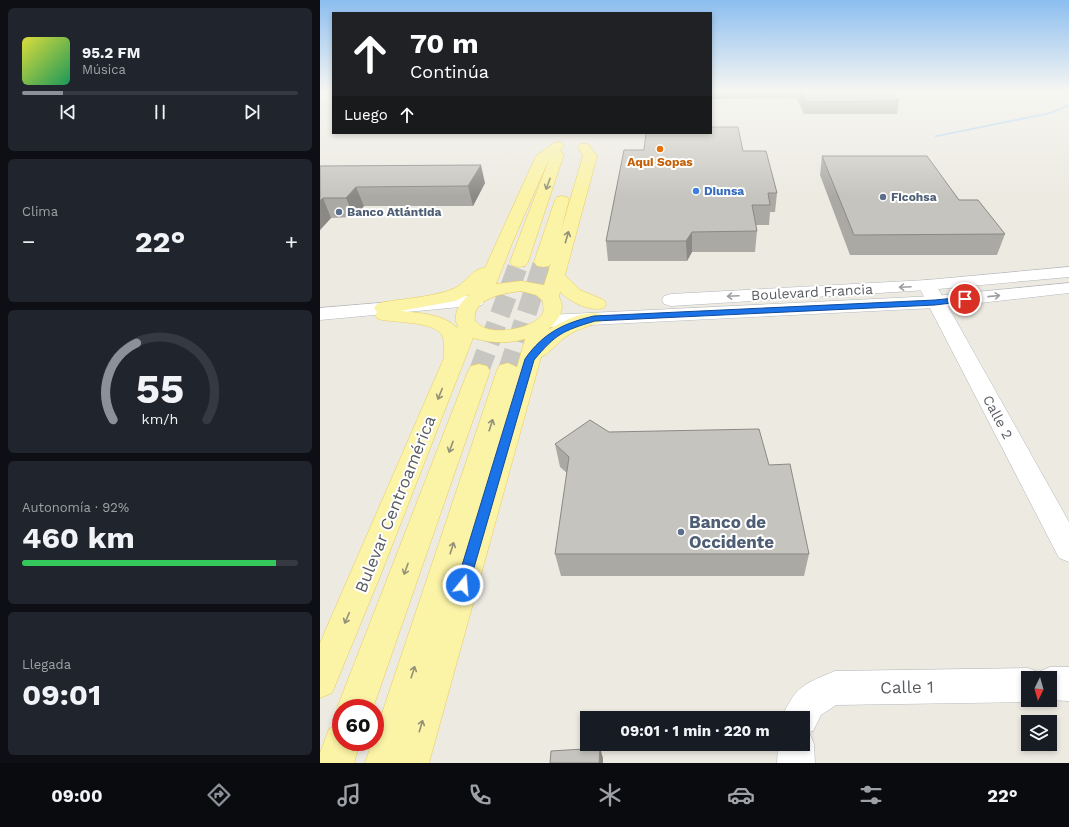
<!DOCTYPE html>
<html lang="es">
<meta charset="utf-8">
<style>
body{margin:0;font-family:"Work Sans",sans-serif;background:#20242c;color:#f1f3f6;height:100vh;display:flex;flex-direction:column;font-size:15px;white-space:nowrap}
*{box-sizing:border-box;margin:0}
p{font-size:13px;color:#9ea1a6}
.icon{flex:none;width:22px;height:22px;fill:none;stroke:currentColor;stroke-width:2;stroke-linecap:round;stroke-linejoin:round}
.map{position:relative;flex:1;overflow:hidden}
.panel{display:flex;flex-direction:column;gap:8px;padding:8px;background:#0d0f14;width:320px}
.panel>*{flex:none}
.top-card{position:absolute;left:12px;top:12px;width:380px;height:122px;border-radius:0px;box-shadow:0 2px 6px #0003;background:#202124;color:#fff;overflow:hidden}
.needle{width:26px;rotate:185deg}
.controls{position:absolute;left:701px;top:671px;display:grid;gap:8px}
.controls a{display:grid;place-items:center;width:36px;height:36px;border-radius:0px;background:#171b24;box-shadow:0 2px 6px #0003;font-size:20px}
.speed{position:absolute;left:12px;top:699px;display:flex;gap:8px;font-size:20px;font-weight:700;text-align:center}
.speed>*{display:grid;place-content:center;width:52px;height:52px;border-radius:50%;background:#171b24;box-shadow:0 2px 6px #0003;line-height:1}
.speed .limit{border:6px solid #d22;background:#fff;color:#111}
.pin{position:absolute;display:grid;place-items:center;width:34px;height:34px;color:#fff;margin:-17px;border:2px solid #fff;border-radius:50%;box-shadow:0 1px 4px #0007}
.me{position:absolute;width:44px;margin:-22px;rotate:17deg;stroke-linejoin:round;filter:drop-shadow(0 0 3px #0008)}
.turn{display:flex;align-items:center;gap:14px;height:84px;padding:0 12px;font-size:18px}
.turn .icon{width:52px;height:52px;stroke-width:2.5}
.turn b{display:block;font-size:28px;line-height:34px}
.then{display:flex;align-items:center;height:38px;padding:0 12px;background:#0003;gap:8px;font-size:15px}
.big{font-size:30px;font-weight:700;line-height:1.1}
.panel .tile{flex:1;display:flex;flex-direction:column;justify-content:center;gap:6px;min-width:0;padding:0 14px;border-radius:6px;background:#20242c}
.panel .dial{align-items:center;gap:0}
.dial svg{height:104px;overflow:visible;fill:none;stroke:#363941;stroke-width:7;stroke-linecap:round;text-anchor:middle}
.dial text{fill:#f1f3f6;stroke:none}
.song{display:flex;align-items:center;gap:12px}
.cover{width:48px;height:48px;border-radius:6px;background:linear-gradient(135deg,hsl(60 70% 55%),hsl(150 70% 35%))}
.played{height:4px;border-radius:2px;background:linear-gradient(90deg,#8c9099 15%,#363941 15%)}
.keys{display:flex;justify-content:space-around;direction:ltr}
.heat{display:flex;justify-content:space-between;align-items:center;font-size:22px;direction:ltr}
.charge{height:6px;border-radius:3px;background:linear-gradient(90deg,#34c759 92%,#363941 0)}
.trip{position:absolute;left:260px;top:711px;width:230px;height:40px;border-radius:0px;background:#171b24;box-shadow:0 2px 6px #0003;font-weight:700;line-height:40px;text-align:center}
.tabs{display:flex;height:64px;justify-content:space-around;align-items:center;background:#090b0e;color:#9ea1a6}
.tabs .icon{width:28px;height:28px}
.tabs .on{color:#8c9099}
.tabs b{font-size:18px;color:#f1f3f6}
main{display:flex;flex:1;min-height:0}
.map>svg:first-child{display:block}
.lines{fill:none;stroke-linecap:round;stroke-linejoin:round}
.stream{fill:#a2cefb;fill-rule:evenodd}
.primary-tunnel-far1{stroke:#c7c6c1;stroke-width:15;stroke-dasharray:15 8;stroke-linecap:butt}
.primary-tunnel{stroke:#c7c6c1;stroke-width:20;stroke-dasharray:20 10;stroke-linecap:butt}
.street-casing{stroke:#b3b6bb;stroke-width:1}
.secondary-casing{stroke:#b4b7bd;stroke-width:1}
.primary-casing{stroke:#eacc5b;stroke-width:1}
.street{fill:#fff;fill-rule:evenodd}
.secondary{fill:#fff;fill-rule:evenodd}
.primary{fill:#fbf3a6;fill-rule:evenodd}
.wall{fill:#aaa9a3}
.shaded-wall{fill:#8b8985}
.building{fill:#c6c4be;stroke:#8b8985}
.oneway{stroke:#929179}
.oneway2{stroke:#9b9da0}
.route{fill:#1a73e8;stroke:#114b97}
.food-dot{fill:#e8710a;stroke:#fff;stroke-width:1.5}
.shop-dot{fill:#3f7fe0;stroke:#fff;stroke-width:1.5}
.service-dot{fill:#5c6f8a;stroke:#fff;stroke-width:1.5}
.labels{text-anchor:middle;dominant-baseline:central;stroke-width:4;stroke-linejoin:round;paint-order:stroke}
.far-food-label{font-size:12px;font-weight:bold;fill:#c56008;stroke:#fff}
.far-shop-label{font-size:12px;font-weight:bold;fill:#366cbe;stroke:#fff;text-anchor:start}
.far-service-label{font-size:12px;font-weight:bold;fill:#4e5e75;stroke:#fff;text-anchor:start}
.street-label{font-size:14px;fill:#595c61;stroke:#fff}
.near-street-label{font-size:17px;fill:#595c61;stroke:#fff}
.near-service-label{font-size:17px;font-weight:bold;fill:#4e5e75;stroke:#fff;text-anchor:start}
</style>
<main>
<section class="panel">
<div class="tile">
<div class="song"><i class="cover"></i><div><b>95.2 FM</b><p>Música</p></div></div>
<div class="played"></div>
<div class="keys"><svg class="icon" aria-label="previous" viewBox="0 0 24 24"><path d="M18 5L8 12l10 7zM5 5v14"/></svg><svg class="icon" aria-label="pause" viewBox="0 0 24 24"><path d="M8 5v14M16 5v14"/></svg><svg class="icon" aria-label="next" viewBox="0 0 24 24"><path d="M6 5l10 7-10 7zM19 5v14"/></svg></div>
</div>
<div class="tile"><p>Clima</p>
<div class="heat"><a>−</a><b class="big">22°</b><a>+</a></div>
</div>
<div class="tile dial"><svg viewBox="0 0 100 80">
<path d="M14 69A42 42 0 1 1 86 69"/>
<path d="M14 69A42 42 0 0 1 32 10" stroke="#8c9099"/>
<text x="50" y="56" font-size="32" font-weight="700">55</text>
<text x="50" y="72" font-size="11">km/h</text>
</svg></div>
<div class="tile"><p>Autonomía · 92%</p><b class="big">460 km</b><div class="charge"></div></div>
<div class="tile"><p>Llegada</p><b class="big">09:01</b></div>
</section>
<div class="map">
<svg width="749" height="763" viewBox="0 0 749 763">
<rect width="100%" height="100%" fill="#eceae1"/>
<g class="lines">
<!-- stream -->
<path class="stream" d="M749,104V106L731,114L616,137L614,136L730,112Z"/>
<!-- primary-tunnel-far1 -->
<path class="primary-tunnel-far1" d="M198,264L199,262
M222,264L223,262"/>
<!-- primary-tunnel -->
<path class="primary-tunnel" d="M188,370L223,263
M159,371L199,263"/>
<!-- street casing -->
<g class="street-casing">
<path id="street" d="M607,280L613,281L616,285L749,522V562L739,558L598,285L601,281Z
M730,667H749V701L728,700H730V678H708V700H713L708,702L516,705L501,715L493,731L489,732L494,744L495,763H457L458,744H483V718H462C475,686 484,684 515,671L708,668L718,672Z"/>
</g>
<!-- secondary casing -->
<g class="secondary-casing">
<path id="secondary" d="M749,267V277L607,290L351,306L344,304L342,300L344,296L351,294L607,280Z
M749,283V293L615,308L228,327L221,325L218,321L221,317L228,315L615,296Z
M155,295L162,297L164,301L162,305L0,320V308Z"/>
</g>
<!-- primary casing -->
<g class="primary-casing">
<path id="primary" d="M238,142L242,143L244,146L240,151L244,154L208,262L205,266L199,267L193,266L190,262L230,157L193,241L176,284L201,281L224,285L231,263L229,266L223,267L217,266L214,262L235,200L237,197L242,196L247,197L249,200L240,234L263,156L258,147L260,144H268L277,156L245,275L260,290L284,300L286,304L284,308C269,312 251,302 240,292L239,297C247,311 237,320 228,330C242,321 264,310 281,314L284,318L281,322C268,326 254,330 243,339C236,344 229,354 221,357L109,763H45L52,742H55V734L177,370L180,365L188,363L197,367L205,339C187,344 171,343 153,338L59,579L12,693L0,698V643L124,358C124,351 125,341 122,335C114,321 73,323 58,319L55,315L57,312L54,308L57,304L64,302C83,299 119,296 135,288C146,283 154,267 165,268L216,156L234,143ZM201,291L216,295L223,301C223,305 224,310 223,313C215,328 180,334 165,328C162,327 158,324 155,321C151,298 185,293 201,291ZM150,294C141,301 131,315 138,326L137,328C124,314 99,313 80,311L135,301Z
M159,364L167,366L170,371L53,708H21V716L17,708L148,371L151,366Z
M21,724V742H40L34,763H0V753L9,729Z"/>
</g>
<!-- street -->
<use href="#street" class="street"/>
<!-- secondary -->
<use href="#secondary" class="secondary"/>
<!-- primary -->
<use href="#primary" class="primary"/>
</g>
<!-- wall -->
<path class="wall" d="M391,90H570L579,101L577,114H484L477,98L391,99Z
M423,151L457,193L455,212H450L449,225H436L437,231L435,252H372L367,261H288L286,241Z
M502,156L639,200L685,234L677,255H530L500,175Z
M0,166L165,183L153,206H44L34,217L11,218L0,230Z
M289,432L449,465L489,554L484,576H241L235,554L247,473L240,467L235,444Z"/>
<!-- shaded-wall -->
<path class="shaded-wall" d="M161,165L165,183L153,206L148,186Z
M36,187L44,206L34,217L26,198Z
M3,198L11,218L0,230V201Z
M372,232V252L367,261L366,241Z
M280,748L283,758V763H279Z"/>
<!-- building -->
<path class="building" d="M480,90H570L579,101L486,102Z
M391,127H418L423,151H446L457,193H448L450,205H432L437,231L372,232L366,241H286L304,150H324L326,133H391Z
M502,156H607L639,200H658L685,234L534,235Z
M161,165L148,186L36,187L26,198H3L0,201V166Z
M270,420L289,432L439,429L449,465L470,464L489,554H235L249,457L235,444Z
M280,748L279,763H230L231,751Z"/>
<!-- one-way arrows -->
<defs><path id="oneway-shaft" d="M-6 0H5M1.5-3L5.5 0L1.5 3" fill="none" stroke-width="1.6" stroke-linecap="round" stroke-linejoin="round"/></defs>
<g class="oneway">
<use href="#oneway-shaft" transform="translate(228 184) rotate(110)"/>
<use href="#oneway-shaft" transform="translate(247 237) rotate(-74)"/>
<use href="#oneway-shaft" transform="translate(120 394) rotate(112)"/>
<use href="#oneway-shaft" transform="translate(171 425) rotate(-72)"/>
<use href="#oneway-shaft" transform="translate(131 447) rotate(110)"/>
<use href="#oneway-shaft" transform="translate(132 548) rotate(-72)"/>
<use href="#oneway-shaft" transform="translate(86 569) rotate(110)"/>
<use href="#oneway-shaft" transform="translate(27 618) rotate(113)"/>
<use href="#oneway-shaft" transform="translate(93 672) rotate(-72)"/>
<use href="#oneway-shaft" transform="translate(101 726) rotate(-73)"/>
</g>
<g class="oneway2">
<use href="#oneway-shaft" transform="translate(585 287) rotate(177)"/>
<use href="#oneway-shaft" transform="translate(413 296) rotate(177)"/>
<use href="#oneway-shaft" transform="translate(674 296) rotate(-6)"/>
</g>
<!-- sky -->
<linearGradient id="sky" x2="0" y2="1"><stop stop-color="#8cbef0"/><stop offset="0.46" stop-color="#f6f6f2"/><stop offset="1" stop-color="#f6f6f2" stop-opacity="0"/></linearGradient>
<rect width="749" height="197" fill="url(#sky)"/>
<!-- route -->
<path class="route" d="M645,297L648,298V301L615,305L275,321C242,331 236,334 214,360L149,585L147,589L143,590L138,589L136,585L205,359C223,333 244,323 274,316L615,300Z"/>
<!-- markers -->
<circle class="food-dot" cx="340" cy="149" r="4"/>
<circle class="shop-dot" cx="376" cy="191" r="4"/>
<g class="service-dot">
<circle cx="563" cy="197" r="4"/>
<circle cx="19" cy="212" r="4"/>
<circle cx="361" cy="532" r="4"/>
</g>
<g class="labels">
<!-- far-food labels -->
<g class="far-food-label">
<text x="340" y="162">Aqui Sopas</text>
</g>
<!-- far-shop labels -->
<g class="far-shop-label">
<text x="384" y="191">Diunsa</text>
</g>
<!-- far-service labels -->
<g class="far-service-label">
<text x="571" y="197">Ficohsa</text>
<text x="27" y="212">Banco Atlántida</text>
</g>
<!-- street labels -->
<g class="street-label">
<text transform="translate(492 292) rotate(-3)">Boulevard Francia</text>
<text transform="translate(678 417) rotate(62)">Calle 2</text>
</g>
<!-- near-street labels -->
<g class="near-street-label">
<text transform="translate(75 504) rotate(-68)">Bulevar Centroamérica</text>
<text transform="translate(587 687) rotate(-1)">Calle 1</text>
</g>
<!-- near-service labels -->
<g class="near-service-label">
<text x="369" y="522">Banco de<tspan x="369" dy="20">Occidente</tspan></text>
</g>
</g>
</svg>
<div class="controls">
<a><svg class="needle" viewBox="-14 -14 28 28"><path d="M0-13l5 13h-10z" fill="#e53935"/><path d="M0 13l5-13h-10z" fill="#9ea1a6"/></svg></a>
<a><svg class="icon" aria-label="layers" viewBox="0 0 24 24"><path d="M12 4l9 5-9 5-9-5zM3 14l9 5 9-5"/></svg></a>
</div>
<div class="speed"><div class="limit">60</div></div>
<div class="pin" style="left:645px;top:299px;background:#d93025"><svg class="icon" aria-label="arrive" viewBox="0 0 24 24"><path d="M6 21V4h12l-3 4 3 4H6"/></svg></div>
<svg class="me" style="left:143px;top:585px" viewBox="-20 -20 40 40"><circle r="17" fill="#1a73e8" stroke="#fff" stroke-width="3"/><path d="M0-11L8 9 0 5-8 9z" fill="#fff"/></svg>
<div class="trip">09:01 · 1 min · 220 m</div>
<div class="top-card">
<div class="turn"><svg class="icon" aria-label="ahead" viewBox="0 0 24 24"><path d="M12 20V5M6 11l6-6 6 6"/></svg><div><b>70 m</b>Continúa</div></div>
<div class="then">Luego<svg class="icon" aria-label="ahead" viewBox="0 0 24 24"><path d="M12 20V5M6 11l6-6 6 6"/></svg></div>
</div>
</div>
</main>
<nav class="tabs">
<b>09:00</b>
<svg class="icon on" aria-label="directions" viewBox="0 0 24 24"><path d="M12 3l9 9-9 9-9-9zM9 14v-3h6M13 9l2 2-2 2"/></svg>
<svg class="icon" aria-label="music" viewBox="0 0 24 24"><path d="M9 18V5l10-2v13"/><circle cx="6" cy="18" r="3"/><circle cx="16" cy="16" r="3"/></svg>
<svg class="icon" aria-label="phone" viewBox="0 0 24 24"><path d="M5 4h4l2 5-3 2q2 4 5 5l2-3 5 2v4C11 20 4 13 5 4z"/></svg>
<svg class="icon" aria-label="climate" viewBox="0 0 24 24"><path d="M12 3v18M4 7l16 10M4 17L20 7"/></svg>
<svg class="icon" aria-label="car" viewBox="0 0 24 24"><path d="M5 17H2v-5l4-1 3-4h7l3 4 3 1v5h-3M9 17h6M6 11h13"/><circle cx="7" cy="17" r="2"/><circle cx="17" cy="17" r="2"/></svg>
<svg class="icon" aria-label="filters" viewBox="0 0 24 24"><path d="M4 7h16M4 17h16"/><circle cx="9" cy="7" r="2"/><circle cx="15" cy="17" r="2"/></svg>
<b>22°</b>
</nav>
